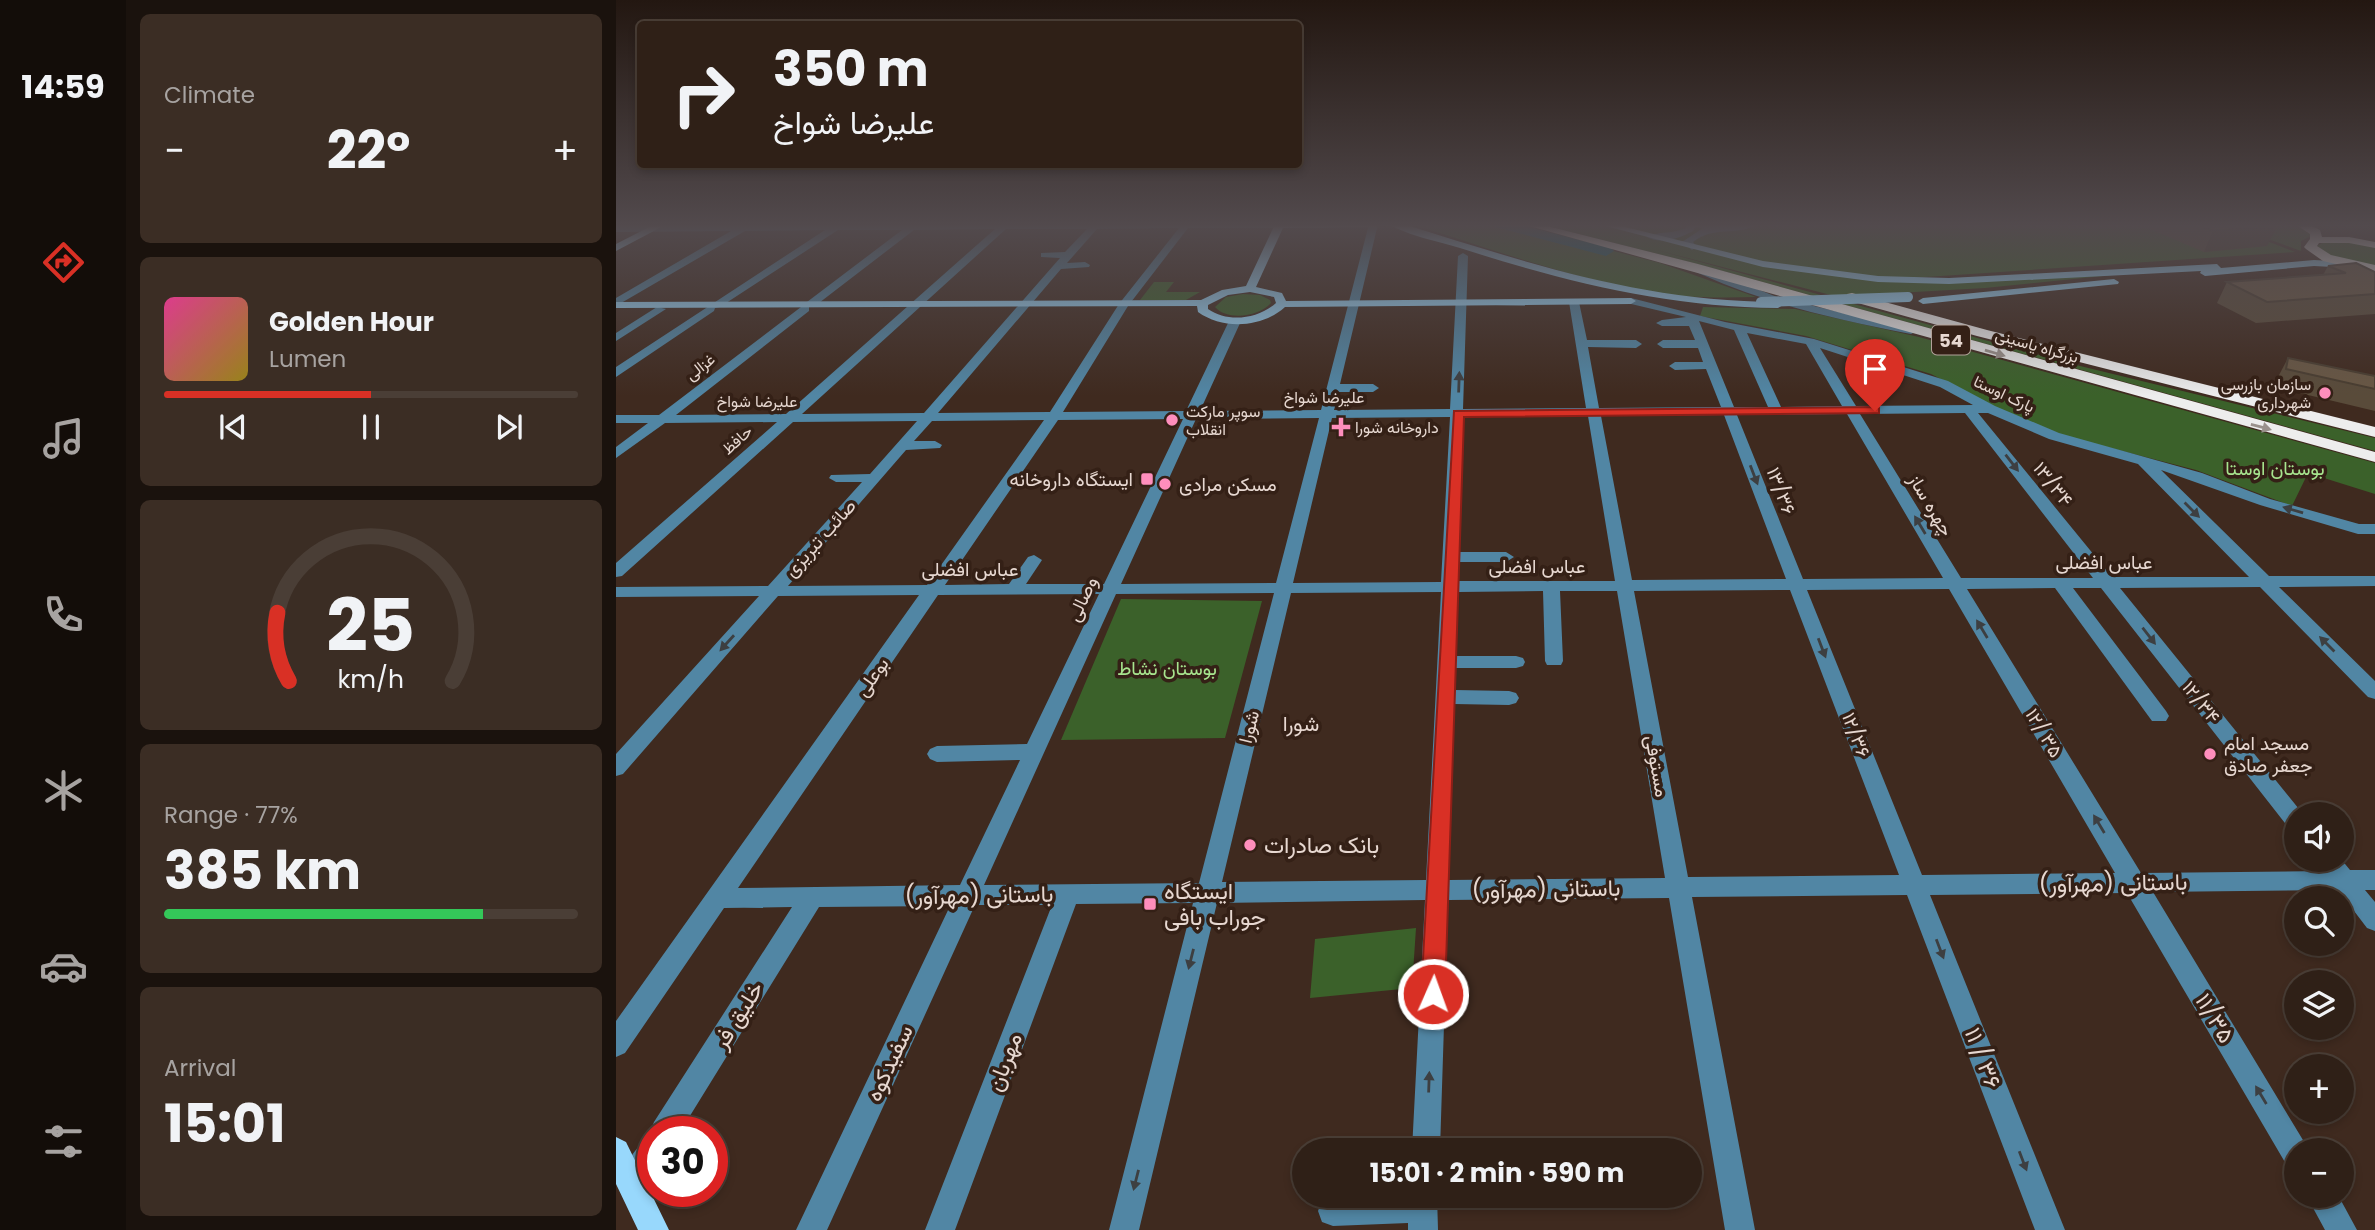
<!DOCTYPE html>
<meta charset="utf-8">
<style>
body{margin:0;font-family:Poppins,Vazirmatn,sans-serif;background:#3b2d24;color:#f1f3f6;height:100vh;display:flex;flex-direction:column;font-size:26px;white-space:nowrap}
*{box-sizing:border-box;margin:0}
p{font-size:23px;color:#a7a3a1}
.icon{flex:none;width:38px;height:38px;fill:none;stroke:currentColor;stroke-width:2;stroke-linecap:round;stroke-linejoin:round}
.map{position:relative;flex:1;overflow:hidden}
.side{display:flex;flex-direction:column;gap:14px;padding:14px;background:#1a120d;width:490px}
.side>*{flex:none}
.top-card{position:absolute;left:21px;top:21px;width:665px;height:147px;border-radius:7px;box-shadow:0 4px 10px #0003,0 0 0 2px #4a3e36;background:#2f2017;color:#f1f3f6;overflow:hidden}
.buttons{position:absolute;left:1668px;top:802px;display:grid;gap:14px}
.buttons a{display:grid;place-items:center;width:70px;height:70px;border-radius:50%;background:#2f2017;box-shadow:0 4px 10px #0003,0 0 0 2px #4a3e36;font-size:35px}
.speed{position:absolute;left:21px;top:1116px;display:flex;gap:14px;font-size:35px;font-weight:700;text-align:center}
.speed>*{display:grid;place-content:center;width:91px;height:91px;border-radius:50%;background:#2f2017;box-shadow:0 4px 10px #0003,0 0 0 2px #4a3e36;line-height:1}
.speed .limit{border:10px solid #d22;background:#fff;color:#111}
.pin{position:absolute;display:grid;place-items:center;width:60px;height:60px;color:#fff;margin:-72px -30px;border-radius:50% 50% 50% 0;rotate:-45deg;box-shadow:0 0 7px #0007}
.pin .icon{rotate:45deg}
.me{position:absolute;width:77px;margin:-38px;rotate:2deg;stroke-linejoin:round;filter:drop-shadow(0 0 5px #0008)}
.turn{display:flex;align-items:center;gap:24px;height:147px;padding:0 21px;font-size:32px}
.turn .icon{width:91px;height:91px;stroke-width:2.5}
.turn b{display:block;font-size:49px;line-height:60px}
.big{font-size:52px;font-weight:700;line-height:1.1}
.side .widget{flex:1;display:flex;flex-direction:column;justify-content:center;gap:10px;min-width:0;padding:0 24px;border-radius:10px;background:#3b2d24}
.side .dial{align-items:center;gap:0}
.dial svg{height:182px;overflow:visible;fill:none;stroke:#4a3e36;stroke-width:7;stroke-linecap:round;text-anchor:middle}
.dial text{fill:#f1f3f6;stroke:none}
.song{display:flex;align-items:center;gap:21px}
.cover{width:84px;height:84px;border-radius:10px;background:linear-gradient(135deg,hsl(330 70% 55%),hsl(50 70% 35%))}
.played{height:7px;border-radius:4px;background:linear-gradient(90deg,#d93025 50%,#4a3e36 50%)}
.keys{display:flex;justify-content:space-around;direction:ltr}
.heat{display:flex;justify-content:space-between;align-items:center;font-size:38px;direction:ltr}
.charge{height:10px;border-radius:5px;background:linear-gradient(90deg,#34c759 77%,#4a3e36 0)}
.trip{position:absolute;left:676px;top:1138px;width:410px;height:70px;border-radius:35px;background:#2f2017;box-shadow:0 4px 10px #0003,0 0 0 2px #4a3e36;font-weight:700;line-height:70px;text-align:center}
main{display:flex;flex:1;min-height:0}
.dock{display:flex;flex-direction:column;width:126px;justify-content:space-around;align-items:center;background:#130d09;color:#a7a3a1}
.dock .icon{width:49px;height:49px}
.dock .selected{color:#d93025}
.dock b{font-size:32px;color:#f1f3f6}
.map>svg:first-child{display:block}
.green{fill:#3b612a}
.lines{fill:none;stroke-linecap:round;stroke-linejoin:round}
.river{fill:#086478;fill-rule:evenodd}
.minor{fill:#5186a4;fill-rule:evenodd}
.major{fill:#98d8fc;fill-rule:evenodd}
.highway{fill:#ededed;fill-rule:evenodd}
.major-bridge{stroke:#98d8fc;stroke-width:10}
.wall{fill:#594b3a}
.shaded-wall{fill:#493d30}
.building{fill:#685744;stroke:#493d30;stroke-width:2}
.oneway{fill:#9a918c}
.oneway2{fill:#3d3f41}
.route{fill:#d93025;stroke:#8d1f18;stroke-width:2}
.poi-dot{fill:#fe8ebc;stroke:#342016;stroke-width:2.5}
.labels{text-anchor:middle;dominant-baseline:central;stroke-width:7;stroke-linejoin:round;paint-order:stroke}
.far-street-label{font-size:16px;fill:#e7d8d1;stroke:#342016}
.far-poi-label{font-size:16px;fill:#e7d8d1;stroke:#342016;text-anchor:start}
.shield{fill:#342016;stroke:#b1a199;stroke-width:2}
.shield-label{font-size:18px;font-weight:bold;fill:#e7d8d1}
.park-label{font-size:19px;fill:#a7e58e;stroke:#342016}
.poi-label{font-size:19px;fill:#e7d8d1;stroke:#342016;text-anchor:start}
.street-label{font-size:19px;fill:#e7d8d1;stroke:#342016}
.neighbourhood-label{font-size:21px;fill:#e7d8d1;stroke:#342016}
.near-poi-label{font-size:23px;fill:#e7d8d1;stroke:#342016;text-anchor:start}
.near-street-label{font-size:23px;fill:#e7d8d1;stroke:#342016}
</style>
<main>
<nav class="dock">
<b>14:59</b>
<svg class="icon selected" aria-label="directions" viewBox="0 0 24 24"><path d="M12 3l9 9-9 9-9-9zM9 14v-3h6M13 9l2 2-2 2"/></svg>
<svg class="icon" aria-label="music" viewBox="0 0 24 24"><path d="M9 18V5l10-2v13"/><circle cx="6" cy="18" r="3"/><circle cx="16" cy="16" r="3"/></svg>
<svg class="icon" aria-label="phone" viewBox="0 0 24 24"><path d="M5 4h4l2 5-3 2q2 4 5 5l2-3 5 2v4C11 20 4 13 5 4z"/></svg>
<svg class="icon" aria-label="climate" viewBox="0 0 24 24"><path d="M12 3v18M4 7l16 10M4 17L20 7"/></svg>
<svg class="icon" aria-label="car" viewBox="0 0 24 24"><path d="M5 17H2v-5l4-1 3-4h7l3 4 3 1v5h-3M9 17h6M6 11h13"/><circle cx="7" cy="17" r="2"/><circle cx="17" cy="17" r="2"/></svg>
<svg class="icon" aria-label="filters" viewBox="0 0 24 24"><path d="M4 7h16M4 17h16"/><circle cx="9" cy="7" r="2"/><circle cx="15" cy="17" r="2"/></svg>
</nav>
<section class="side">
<div class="widget"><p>Climate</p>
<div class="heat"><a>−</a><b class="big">22°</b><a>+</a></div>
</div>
<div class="widget">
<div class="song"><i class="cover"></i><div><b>Golden Hour</b><p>Lumen</p></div></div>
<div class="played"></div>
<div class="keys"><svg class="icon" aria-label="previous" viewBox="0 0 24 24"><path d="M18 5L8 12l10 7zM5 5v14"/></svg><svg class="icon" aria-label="pause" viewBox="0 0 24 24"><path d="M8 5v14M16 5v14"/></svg><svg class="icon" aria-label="next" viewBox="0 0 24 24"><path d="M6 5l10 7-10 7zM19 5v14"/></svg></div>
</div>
<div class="widget dial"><svg viewBox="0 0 100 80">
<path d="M14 69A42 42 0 1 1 86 69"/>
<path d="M14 69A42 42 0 0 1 9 39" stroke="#d93025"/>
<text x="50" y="56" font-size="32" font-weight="700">25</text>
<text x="50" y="72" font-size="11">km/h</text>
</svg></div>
<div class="widget"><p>Range · 77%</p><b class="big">385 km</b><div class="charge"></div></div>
<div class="widget"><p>Arrival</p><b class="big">15:01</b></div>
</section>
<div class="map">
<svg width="1759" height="1230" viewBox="0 0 1759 1230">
<rect width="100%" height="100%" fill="#3f2a1f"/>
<!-- green -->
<path class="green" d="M795,224H893L1044,263L1140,297C1100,298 1060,298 1022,290C945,275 870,247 795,224Z
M924,224H1607L1679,252L1295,278L1286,282L1546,270L1369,288L1246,295L1234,300L1037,249L1456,364L1759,438V451L1085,265Z
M1612,224H1679L1695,233V236L1685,241V251Z
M1708,242H1731L1759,247V267L1719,259L1701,246Z
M538,282H558L550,292H584L570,300H524Z
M627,294L644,295L654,300L655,303C643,317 611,321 599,307L610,297Z
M1087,307L1179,309L1303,337L1759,463V494L1692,473L1676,506L1580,470L1452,437L1393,414L1315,374L1190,336L1084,316Z
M505,599L646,601L609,738L445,740Z
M800,928L796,988L694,998L699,939Z"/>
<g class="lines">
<!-- river -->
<path class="river" d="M877,224H901L995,248L998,251L990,256L879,227Z"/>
<!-- minor -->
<path class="minor" d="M300,224H667L663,228H572L512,306L447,412L570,411L613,321L619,318L625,321L584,411L705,410L753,224H762L724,384H757L763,388L757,392H723L718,410L834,409L842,256L847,253L852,256L847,409L970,408L953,302L958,299L963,302L971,340H1020L1026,344L1020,348L972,347L983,408L1105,407L1090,369L1059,370L1053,366L1059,362H1087L1082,348H1047L1041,344L1047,340H1079L1073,326H1046L1040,323L1046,320L1070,317L1011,303V299L1015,298L1109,322L1198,339L1332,381L1379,406L1443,433L1586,473L1654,499L1743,524H1759V534H1742L1644,505L1545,470L1653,576H1759V586L1663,587L1759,681V699L1752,697L1644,587L1504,588L1687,814H1680V830L1672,827L1485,588H1457L1550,711L1553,716L1550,721H1536L1439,588L1351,589L1525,873L1707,871L1700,859H1725L1734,870H1759V890H1749L1759,902V931L1751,928L1722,890L1537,892L1693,1150H1680V1169L1670,1164L1511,893L1314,895L1449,1230H1419L1291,895L1076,897L1139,1230H1109L1053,898L832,900L824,1150H796L809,900L601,903L523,1230H493L577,903L460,904L339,1230H309L436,905H359L211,1230H180L334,906L203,907L64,1132H37C37,1157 43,1188 16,1199L6,1194L1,1184C8,1168 19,1144 36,1137L34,1132L38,1122L176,907L108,908L9,1053L0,1057V1021L303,595L162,596L7,774L0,776V754L143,596L0,597V587L152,586L246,482H220L213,478L215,475L254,474L301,421L177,422L6,576L0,577V563L161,422L49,423L0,458V447L32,423H0V415H43L185,307L191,306V302L286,230H222L104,307L99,308L98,311L0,377V367L209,230L129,231L0,306V298L115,231L0,232V226ZM563,228L503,304L434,412L322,413L445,269L473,267L474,265L469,262L451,263L481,229ZM379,229L170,414L60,415L193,311V307L199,306L298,230ZM390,229H471L449,252L425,253V257L444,258L308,413L186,414ZM1083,321L1118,330L1152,407H1118ZM1131,333L1190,344L1226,406L1165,407ZM1204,348L1324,387L1357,405L1240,406ZM1349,413L1477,578H1345L1244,414ZM1362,413H1372L1433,439L1522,464L1633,577H1496ZM1231,414L1327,578L1187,579L1121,415ZM1108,415L1170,579L1016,580L985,416ZM972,416L999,581H842L843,562H890L898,557L890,552H843L847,417ZM834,417L825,582L677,583L716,418ZM703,418L660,583L505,584L580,419ZM567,419L488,584H410L426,560L418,555L412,557L393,584L329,585L442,420ZM428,420L311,585L172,586L290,450L324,448L326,445L319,441H298L316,421ZM1333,589L1499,873L1306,875L1191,590ZM1174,590L1283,875L1072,877L1018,591ZM927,591L929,661L931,665H945L947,661L944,591H1001L1049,878L833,880L838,704L893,705L900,703L903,698L900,693L893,691L839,690V668H900L907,666L909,662L907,658L900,656H840L842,592ZM825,592L810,880L606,882L675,593ZM658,593L583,883L368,885L500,594ZM483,594L411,744L321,746L314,749L311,754L314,759L321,762L404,760L344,885L122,888L322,595Z
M1071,224L1111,226L1142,224C1120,237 1098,225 1077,242L1081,247L1076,250L1066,242L1087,228L1079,227L1077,231C1064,238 1045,245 1031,237C1042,231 1057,234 1070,228Z
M1078,264L1161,297L1301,331L1295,334C1219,319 1145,303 1074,269L1073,267Z
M41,307L50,309L0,341V333Z
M821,1195L822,1230H792V1223L717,1226L706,1222L702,1211L706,1200L717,1196Z
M1690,1195H1722L1741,1230H1709Z"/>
<!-- major -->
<path class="major" d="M39,224H51L0,251V244Z
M659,224H765L760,227L667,228L640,287L666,293L670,301L1015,298L1020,301L1015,304L669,307C646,328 607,330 582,312L581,306L0,308V302L585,300L606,290L630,286ZM634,292L658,297L660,303C642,319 612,323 592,309V305L612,295Z
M773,224H787C916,264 1025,301 1162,302L1167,305L1162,308C1050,307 950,282 844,248C822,241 792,236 773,224Z
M982,224H997L1147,261L1262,276L1333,278L1601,264L1605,268L1698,260L1736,262L1741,265L1736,268L1698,266L1589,276L1584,273L1585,271L1333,284L1262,282L1147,267Z
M1498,279L1503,282L1502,284L1307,304L1302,301L1307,298Z
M0,1137L10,1142L53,1230H22L0,1184Z"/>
<!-- highway -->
<path class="highway" d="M906,224H923L1082,264L1759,452V462Z
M1679,224H1692L1704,230L1706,237H1733L1759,242V248L1733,243H1703L1701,246L1715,255L1759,265V273L1707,261L1690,249L1688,247L1694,239V234Z
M1236,293L1371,330L1759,427V437L1361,336L1231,300V294Z"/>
<!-- major-bridge -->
<path class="major-bridge" d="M1145,302L1292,297"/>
</g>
<!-- wall -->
<path class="wall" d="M1522,224H1658L1651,246L1588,252Z
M1712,266L1759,272V314L1640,323L1601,303L1611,282L1707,275Z
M1672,358L1759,376V411L1659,387L1662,377Z"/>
<!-- shaded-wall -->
<path class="shaded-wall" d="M1662,225L1651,246L1588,252L1597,231Z"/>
<!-- building -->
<path class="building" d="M1579,224H1658L1662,225L1597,231Z
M1740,263L1759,272V294L1651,302L1611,282L1730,273L1712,266Z
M1672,358L1759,376V389L1670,369Z"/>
<!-- one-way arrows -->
<defs><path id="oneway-solid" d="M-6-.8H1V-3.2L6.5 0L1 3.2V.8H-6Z" transform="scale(1.75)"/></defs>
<g class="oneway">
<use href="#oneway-solid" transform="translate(1379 353) rotate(16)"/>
<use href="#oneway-solid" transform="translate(1645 427) rotate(15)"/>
</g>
<g class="oneway2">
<use href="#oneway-solid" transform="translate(843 382) rotate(-88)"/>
<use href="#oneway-solid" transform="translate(1396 463) rotate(52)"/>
<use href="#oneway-solid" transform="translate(1138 475) rotate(69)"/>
<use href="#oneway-solid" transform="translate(1576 510) rotate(45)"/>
<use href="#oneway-solid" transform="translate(1677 510) rotate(-164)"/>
<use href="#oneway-solid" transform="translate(1304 525) rotate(-121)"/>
<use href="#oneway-solid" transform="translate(1366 629) rotate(-121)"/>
<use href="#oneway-solid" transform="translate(1533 636) rotate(52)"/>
<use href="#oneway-solid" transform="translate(111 643) rotate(132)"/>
<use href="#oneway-solid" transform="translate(1711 644) rotate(-135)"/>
<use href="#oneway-solid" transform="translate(1206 648) rotate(69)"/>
<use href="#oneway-solid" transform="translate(1483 824) rotate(-121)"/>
<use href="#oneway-solid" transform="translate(1324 949) rotate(69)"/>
<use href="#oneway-solid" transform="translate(575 959) rotate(104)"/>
<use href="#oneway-solid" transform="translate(813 1082) rotate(-88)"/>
<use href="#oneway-solid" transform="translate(1645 1095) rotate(-121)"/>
<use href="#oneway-solid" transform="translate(1407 1161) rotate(69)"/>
<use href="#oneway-solid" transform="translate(520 1180) rotate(104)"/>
</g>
<!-- sky -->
<linearGradient id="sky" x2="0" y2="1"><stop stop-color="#231711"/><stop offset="0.57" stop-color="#524a4d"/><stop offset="1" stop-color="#524a4d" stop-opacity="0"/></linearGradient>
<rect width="1759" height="396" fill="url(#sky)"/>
<!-- route -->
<path class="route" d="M1259,407L1263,408V413L848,417L829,994L825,1002L817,1005L809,1002L805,994L838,411Z"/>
<!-- markers -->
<g class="poi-dot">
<circle cx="1709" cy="393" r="7"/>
<circle cx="556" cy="420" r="7"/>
<path d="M721.5 416.5h7v7h7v7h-7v7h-7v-7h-7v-7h7z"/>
<rect x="524" y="472" width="14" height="14" rx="3.5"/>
<circle cx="549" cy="484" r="7"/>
<circle cx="1594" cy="754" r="7"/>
<circle cx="634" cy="845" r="7"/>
<rect x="527" y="897" width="14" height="14" rx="3.5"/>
</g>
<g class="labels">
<!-- far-street labels -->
<g class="far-street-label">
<text transform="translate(1421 346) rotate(16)">بزرگراه یاسینی</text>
<text transform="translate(84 367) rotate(-38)">غزالی</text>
<text transform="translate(1388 394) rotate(25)">پارک اوستا</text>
<text x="708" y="397">علیرضا شواخ</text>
<text x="141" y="401">علیرضا شواخ</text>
<text transform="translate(121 440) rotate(-42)">حافظ</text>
</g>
<!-- far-poi labels -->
<g class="far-poi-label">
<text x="1695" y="384" text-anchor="end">سازمان بازرسی<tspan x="1695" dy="18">شهرداری</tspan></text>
<text x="570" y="411">سوپر مارکت<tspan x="570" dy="18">انقلاب</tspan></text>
<text x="739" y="427">داروخانه شورا</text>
</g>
<!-- shield labels -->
<rect class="shield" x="1316" y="325.5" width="38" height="29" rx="5"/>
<g class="shield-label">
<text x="1335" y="340">54</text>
</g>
<!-- park labels -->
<g class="park-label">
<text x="1659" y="468">بوستان اوستا</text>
<text x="551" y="668">بوستان نشاط</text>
</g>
<!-- poi labels -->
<g class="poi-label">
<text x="517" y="479" text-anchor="end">ایستگاه داروخانه</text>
<text x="563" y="484">مسکن مرادی</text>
<text x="1608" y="743">مسجد امام<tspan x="1608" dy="22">جعفر صادق</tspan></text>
</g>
<!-- street labels -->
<g class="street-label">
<text transform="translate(1437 484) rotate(52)">۱۳/۳۴</text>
<text transform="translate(1165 491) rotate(69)">۱۳/۳۶</text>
<text transform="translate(1315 505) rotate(59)">چهره ساز</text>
<text transform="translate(204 538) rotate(-48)">صائب تبریزی</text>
<text x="1488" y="562">عباس افضلی</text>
<text x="921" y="566">عباس افضلی</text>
<text x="354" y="569">عباس افضلی</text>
<text transform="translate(466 599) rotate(-65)">وصالی</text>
<text transform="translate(256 677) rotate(-55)">بوعلی</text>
<text transform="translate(1585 702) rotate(52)">۱۲/۳۴</text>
<text transform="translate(633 727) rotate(-76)">شورا</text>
<text transform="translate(1428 733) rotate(59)">۱۲/ ۳۵</text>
<text transform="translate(1240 735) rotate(69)">۱۲/۳۶</text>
<text transform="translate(1041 766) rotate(80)">مستوفی</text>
</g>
<!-- neighbourhood labels -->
<g class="neighbourhood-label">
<text x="685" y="723">شورا</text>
</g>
<!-- near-poi labels -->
<g class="near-poi-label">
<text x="648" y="845">بانک صادرات</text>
<text x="548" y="891">ایستگاه<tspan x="548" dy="26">جوراب بافی</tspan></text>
</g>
<!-- near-street labels -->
<g class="near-street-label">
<text transform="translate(1497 883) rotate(-1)">باستانی (مهرآور)</text>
<text transform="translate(930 889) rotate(-1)">باستانی (مهرآور)</text>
<text transform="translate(363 895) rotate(-1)">باستانی (مهرآور)</text>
<text transform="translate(122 1015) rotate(-58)">خلیق فر</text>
<text transform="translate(1599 1018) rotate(59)">۱۱/۳۵</text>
<text transform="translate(1367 1058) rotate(69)">۱۱ / ۳۶</text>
<text transform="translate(388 1062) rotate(-69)">مهربان</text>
<text transform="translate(273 1063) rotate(-65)">سفیدکوه</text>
</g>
</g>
</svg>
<div class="buttons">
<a><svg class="icon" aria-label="sound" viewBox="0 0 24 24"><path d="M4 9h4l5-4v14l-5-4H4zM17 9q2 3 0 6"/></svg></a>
<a><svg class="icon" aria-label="search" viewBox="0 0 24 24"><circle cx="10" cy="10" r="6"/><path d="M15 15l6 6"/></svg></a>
<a><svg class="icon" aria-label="layers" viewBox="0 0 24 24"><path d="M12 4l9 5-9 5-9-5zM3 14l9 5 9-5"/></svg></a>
<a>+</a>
<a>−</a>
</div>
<div class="speed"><div class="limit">30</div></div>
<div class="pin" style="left:1259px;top:411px;background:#d93025"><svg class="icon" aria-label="arrive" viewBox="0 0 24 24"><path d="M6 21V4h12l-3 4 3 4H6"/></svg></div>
<svg class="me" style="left:817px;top:994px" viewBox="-20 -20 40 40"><circle r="17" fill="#d93025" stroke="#fff" stroke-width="3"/><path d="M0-11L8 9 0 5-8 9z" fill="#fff"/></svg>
<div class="trip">15:01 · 2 min · 590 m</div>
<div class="top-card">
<div class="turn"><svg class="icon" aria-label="right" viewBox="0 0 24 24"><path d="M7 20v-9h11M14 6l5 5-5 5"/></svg><div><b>350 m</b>علیرضا شواخ</div></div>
</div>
</div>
</main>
